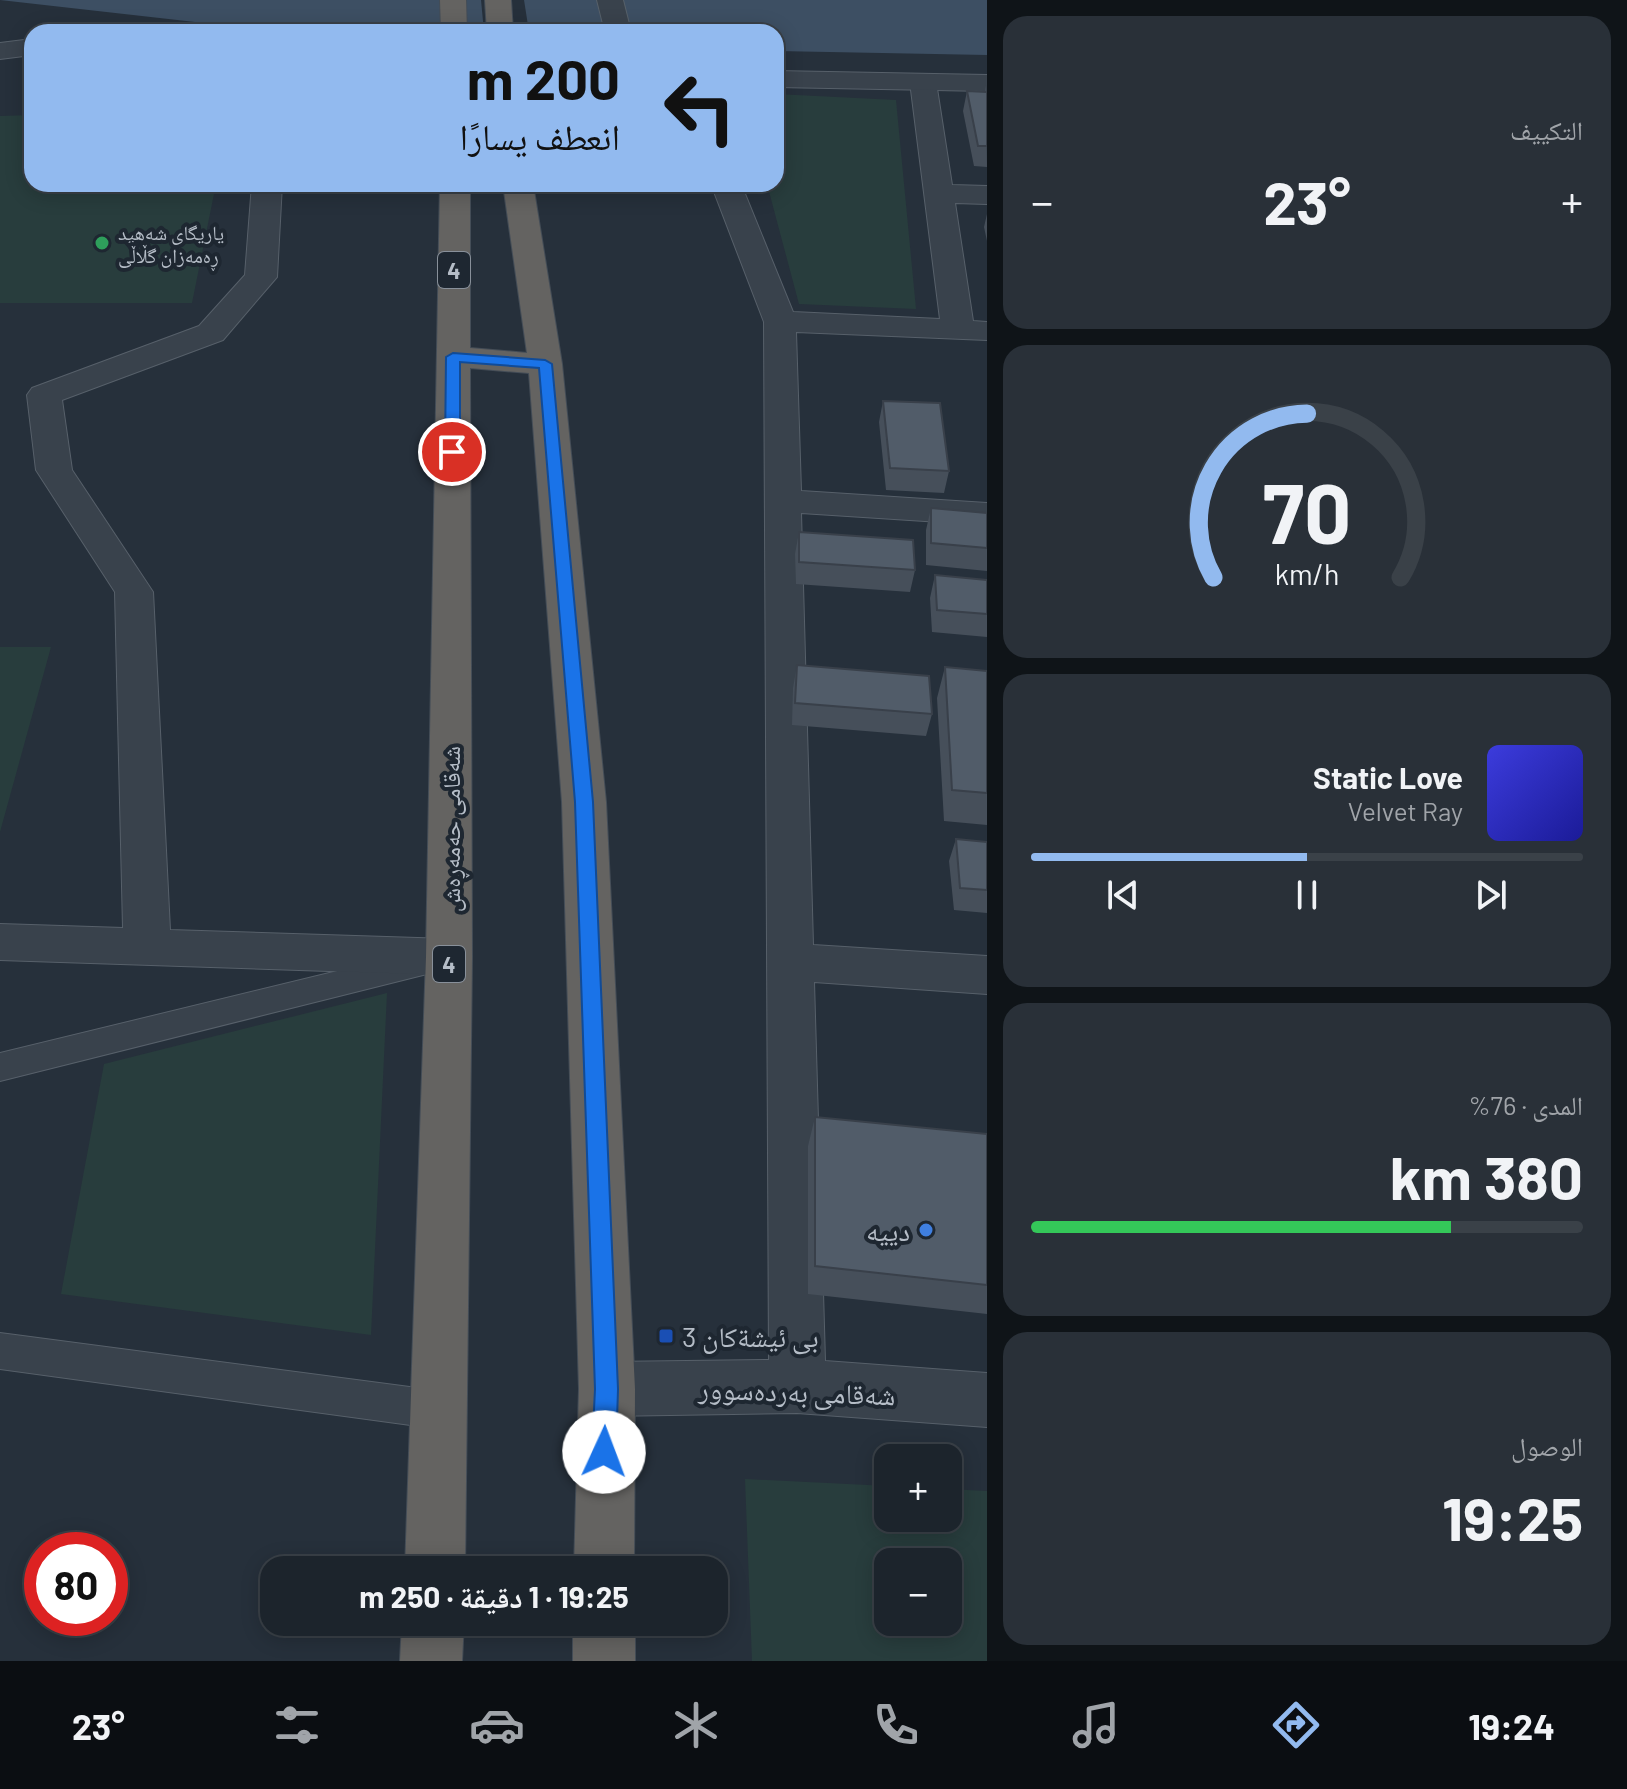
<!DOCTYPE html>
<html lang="ar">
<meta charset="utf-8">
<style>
body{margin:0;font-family:Barlow,"Noto Naskh Arabic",sans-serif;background:#293038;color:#f1f3f6;direction:rtl;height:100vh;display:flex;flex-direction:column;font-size:30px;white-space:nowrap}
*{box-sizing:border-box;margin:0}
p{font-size:26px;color:#a0a4a9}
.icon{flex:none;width:44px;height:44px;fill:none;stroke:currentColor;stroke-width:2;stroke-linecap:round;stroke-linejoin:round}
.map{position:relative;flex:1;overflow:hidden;direction:ltr}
.drawer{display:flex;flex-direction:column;gap:16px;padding:16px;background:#0f1418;width:640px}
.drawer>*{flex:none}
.guide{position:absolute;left:24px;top:24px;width:760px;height:168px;border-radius:24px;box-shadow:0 4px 20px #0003,0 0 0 2px #3a4148;direction:rtl;background:#92baef;color:#111;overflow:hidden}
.controls{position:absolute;left:874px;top:1444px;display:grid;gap:16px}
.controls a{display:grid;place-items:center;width:88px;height:88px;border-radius:16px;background:#1c242c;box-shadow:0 4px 20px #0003,0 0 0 2px #3a4148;font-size:40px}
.speed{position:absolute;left:24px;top:1532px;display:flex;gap:16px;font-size:40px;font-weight:700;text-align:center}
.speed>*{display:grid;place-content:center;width:104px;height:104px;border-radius:50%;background:#1c242c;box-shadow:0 4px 20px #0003,0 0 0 2px #3a4148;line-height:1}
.speed .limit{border:12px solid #d22;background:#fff;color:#111}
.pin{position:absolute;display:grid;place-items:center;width:68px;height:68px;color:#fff;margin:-34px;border:4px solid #fff;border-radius:50%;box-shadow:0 2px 8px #0007}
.me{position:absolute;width:88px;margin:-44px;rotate:2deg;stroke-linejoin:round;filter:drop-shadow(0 0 6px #0008)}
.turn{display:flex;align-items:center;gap:28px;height:168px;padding:0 32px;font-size:36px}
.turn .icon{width:104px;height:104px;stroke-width:2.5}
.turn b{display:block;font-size:56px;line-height:68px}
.big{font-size:60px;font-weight:700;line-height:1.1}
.drawer .card{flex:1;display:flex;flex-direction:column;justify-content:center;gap:12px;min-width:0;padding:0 28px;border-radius:24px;background:#293038}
.drawer .dial{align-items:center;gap:0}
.dial svg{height:208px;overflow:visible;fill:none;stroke:#3a4148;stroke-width:7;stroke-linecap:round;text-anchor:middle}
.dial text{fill:#f1f3f6;stroke:none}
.song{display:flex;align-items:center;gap:24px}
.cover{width:96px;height:96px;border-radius:12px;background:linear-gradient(135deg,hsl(240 70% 55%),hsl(240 70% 35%))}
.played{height:8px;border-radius:4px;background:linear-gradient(90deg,#92baef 50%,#3a4148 50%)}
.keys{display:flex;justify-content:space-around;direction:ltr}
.heat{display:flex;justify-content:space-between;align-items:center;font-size:44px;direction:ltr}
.charge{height:12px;border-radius:6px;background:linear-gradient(90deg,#34c759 76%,#3a4148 0)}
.trip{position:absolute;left:260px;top:1556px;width:468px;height:80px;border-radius:24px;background:#1c242c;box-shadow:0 4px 20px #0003,0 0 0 2px #3a4148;font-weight:700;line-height:80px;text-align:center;direction:rtl}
.menu{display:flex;height:128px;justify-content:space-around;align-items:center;background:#0b0e12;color:#a0a4a9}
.menu .icon{width:56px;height:56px}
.menu .selected{color:#92baef}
.menu b{font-size:36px;color:#f1f3f6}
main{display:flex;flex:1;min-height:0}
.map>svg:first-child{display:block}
.green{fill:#283d3d;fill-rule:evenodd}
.water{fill:#3d4f63}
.pier{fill:#26303b}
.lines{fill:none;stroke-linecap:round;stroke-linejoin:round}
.service-casing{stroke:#57606a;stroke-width:2}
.minor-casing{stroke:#57606a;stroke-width:2}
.tertiary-casing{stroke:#57606a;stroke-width:2}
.trunk-casing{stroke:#444d57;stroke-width:2}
.service{fill:#39424c;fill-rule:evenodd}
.minor{fill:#39424c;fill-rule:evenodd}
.tertiary{fill:#39424c;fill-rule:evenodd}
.trunk{fill:#646361;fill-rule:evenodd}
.wall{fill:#464f5a}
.building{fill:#515c69;stroke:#39404a;stroke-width:2}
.route{fill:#1a73e8;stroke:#114b97;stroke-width:2}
.leisure-dot{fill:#2e9e5b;stroke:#1e2731;stroke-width:3}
.shop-dot{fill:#3f7fe0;stroke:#1e2731;stroke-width:3}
.transit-dot{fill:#1a4fb4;stroke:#1e2731;stroke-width:3}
.labels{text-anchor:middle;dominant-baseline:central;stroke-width:8;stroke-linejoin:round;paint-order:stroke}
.far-poi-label{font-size:20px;fill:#b5bdc7;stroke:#1e2731;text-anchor:start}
.shield{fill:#1e2731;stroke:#88909a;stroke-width:2}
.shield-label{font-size:22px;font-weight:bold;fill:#b5bdc7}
.street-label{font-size:24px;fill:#b5bdc7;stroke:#1e2731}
.near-poi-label{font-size:28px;fill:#b5bdc7;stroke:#1e2731;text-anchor:end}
.near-street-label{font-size:28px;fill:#b5bdc7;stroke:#1e2731}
</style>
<main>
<section class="drawer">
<div class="card"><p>التكييف</p>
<div class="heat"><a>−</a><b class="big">23°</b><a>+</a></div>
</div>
<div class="card dial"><svg viewBox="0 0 100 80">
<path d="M14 69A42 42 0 1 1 86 69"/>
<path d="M14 69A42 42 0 0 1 50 6" stroke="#92baef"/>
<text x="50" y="56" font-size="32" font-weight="700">70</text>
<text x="50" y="72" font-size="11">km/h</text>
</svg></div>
<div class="card">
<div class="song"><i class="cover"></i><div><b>Static Love</b><p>Velvet Ray</p></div></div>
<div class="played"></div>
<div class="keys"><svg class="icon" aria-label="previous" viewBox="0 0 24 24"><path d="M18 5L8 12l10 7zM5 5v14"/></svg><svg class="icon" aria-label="pause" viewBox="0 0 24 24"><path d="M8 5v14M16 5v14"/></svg><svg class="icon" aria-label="next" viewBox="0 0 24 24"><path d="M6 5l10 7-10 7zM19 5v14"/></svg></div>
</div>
<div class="card"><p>المدى · 76%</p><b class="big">380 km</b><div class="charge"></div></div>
<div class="card"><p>الوصول</p><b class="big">19:25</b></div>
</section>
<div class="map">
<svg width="987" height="1661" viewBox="0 0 987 1661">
<rect width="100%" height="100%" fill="#26303b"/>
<!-- green -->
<path class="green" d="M776,94L896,100L916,309L799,304L767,184H776Z
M32,115V184H216L192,303H0V116Z
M0,647H51L0,832Z
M387,993L371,1335L61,1294L104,1064Z
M745,1479L888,1486V1518H948V1489L987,1491V1661H752ZM888,1562H948V1622H888Z"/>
<!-- water -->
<path class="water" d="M0,0H987V55L776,51V32H378L195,22Z"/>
<!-- pier -->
<path class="pier" d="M481,0H524L529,32H484Z"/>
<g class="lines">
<!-- service casing -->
<g class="service-casing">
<path id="service" d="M424,950L435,954L440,963L435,972L0,1081V1053Z
M0,1333L440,1391L454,1397L460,1410L454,1423L440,1429L0,1369Z"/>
</g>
<!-- minor casing -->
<g class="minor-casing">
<path id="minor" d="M32,39V55L0,59V43Z
M923,74L933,76L936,82L952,185L987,186V204L955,203L973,321L987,322V340L796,332L801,491L987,503V525L801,513L813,945L987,956V994L814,982L825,1361L987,1373V1427L797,1413L607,1416L587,1408L579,1389L587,1370L607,1362L769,1360L764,322L711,184H741L793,312L940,319L910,82L913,76Z
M252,184H282L277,277L223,340L62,400L72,470L153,592L170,930L449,939L466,944L472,957L466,970L449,975L0,960V924L123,928L115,592L36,470L27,395L32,388L199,326L245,275Z"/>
</g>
<!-- tertiary casing -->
<g class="tertiary-casing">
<path id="tertiary" d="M597,0H623L631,32H605Z
M776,71L987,75V91L776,87Z"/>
</g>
<!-- trunk casing -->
<g class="trunk-casing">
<path id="trunk" d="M440,0H466L467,32H441Z
M485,0H511L513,32H487Z
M440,184H470V348L527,353L503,184H533L562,364L606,802L635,1389L634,1570H574L579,1389L562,802L529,373L470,368L472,957L465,1570H405L426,957Z
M402,1622H464L462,1661H400Z
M573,1622H635V1661H573Z"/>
</g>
<!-- service -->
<use href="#service" class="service"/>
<!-- minor -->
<use href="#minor" class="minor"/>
<!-- tertiary -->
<use href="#tertiary" class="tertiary"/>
<!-- trunk -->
<use href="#trunk" class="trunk"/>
</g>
<!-- wall -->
<path class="wall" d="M986,85L987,167L974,166L963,111L967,91L985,92Z
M987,214V241L984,227Z
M883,401L949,471L944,493L886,490L879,422Z
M931,508L987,513V571L926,565V530Z
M799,532L915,570L910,592L796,584L795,554Z
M935,575L987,580V637L932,632L930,598Z
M797,665L932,714L926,736L792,725L793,688Z
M945,667L987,671V825L944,821L937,698Z
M956,839L987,842V913L954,910L949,861Z
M815,1117L987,1134V1314L808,1294V1146Z"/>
<!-- building -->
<path class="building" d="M967,91L987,92V146H978Z
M883,401L940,403L949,471L890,468Z
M931,508L987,513V548L931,543Z
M799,532L913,540L915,570L799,562Z
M935,575L987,580V614L937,610Z
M797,665L929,676L932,714L795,703Z
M945,667L987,671V793L952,790Z
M956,839L987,842V890L960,888Z
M815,1117L987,1134V1285L815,1266Z"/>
<!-- route -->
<path class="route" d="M453,353L545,360L552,364L593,802L618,1389L616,1452L613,1460L604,1464L596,1460L592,1452L595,1389L575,802L539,368L460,362V452L452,456L445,452L446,357Z"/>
<!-- markers -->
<circle class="leisure-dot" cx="102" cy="243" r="8"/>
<circle class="shop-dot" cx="926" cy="1230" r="8"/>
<rect class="transit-dot" x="658" y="1328" width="16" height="16" rx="4"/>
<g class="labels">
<!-- far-poi labels -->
<g class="far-poi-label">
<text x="118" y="232">یاریگای شەهید<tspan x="118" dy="23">ڕەمەزان گڵاڵی</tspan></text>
</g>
<!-- shield labels -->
<g class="shield">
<rect x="438" y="252" width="32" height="36" rx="6"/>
<rect x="433" y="946" width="32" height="36" rx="6"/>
</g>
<g class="shield-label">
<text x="454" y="270">4</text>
<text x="449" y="964">4</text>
</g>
<!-- street labels -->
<g class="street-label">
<text transform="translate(450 829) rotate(-90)">شەقامی حەمەڕەش</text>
</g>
<!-- near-poi labels -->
<g class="near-poi-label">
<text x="910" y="1230">دییە</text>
<text x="682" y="1336" text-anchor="start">بى ئيشةكان 3</text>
</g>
<!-- near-street labels -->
<g class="near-street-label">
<text transform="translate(797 1391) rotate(2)">شەقامی بەردەسوور</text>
</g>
</g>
</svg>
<div class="controls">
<a>+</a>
<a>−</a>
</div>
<div class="speed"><div class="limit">80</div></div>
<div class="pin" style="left:452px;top:452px;background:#d93025"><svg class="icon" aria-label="arrive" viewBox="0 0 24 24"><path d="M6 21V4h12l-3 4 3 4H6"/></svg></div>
<svg class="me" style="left:604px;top:1452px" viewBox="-20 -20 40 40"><circle r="19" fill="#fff"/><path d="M0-13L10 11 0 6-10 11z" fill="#1a73e8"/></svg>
<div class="trip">19:25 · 1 دقيقة · 250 m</div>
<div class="guide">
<div class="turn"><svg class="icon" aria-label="left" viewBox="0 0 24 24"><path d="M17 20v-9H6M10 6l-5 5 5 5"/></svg><div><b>200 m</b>انعطف يسارًا</div></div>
</div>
</div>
</main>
<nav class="menu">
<b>19:24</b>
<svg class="icon selected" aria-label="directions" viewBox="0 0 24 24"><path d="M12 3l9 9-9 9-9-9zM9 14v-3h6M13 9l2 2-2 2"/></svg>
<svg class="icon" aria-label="music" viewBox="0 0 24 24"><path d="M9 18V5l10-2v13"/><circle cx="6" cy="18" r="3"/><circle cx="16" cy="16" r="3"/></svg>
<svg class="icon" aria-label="phone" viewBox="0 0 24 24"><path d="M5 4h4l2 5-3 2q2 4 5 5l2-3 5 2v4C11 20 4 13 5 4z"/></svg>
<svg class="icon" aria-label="climate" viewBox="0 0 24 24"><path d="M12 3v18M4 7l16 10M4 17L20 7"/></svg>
<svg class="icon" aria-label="car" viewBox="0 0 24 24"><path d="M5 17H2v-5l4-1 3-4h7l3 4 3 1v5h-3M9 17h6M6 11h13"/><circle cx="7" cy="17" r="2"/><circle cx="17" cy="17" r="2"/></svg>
<svg class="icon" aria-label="filters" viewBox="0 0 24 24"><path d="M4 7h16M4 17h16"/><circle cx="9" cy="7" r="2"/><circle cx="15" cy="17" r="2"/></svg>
<b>23°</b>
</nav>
